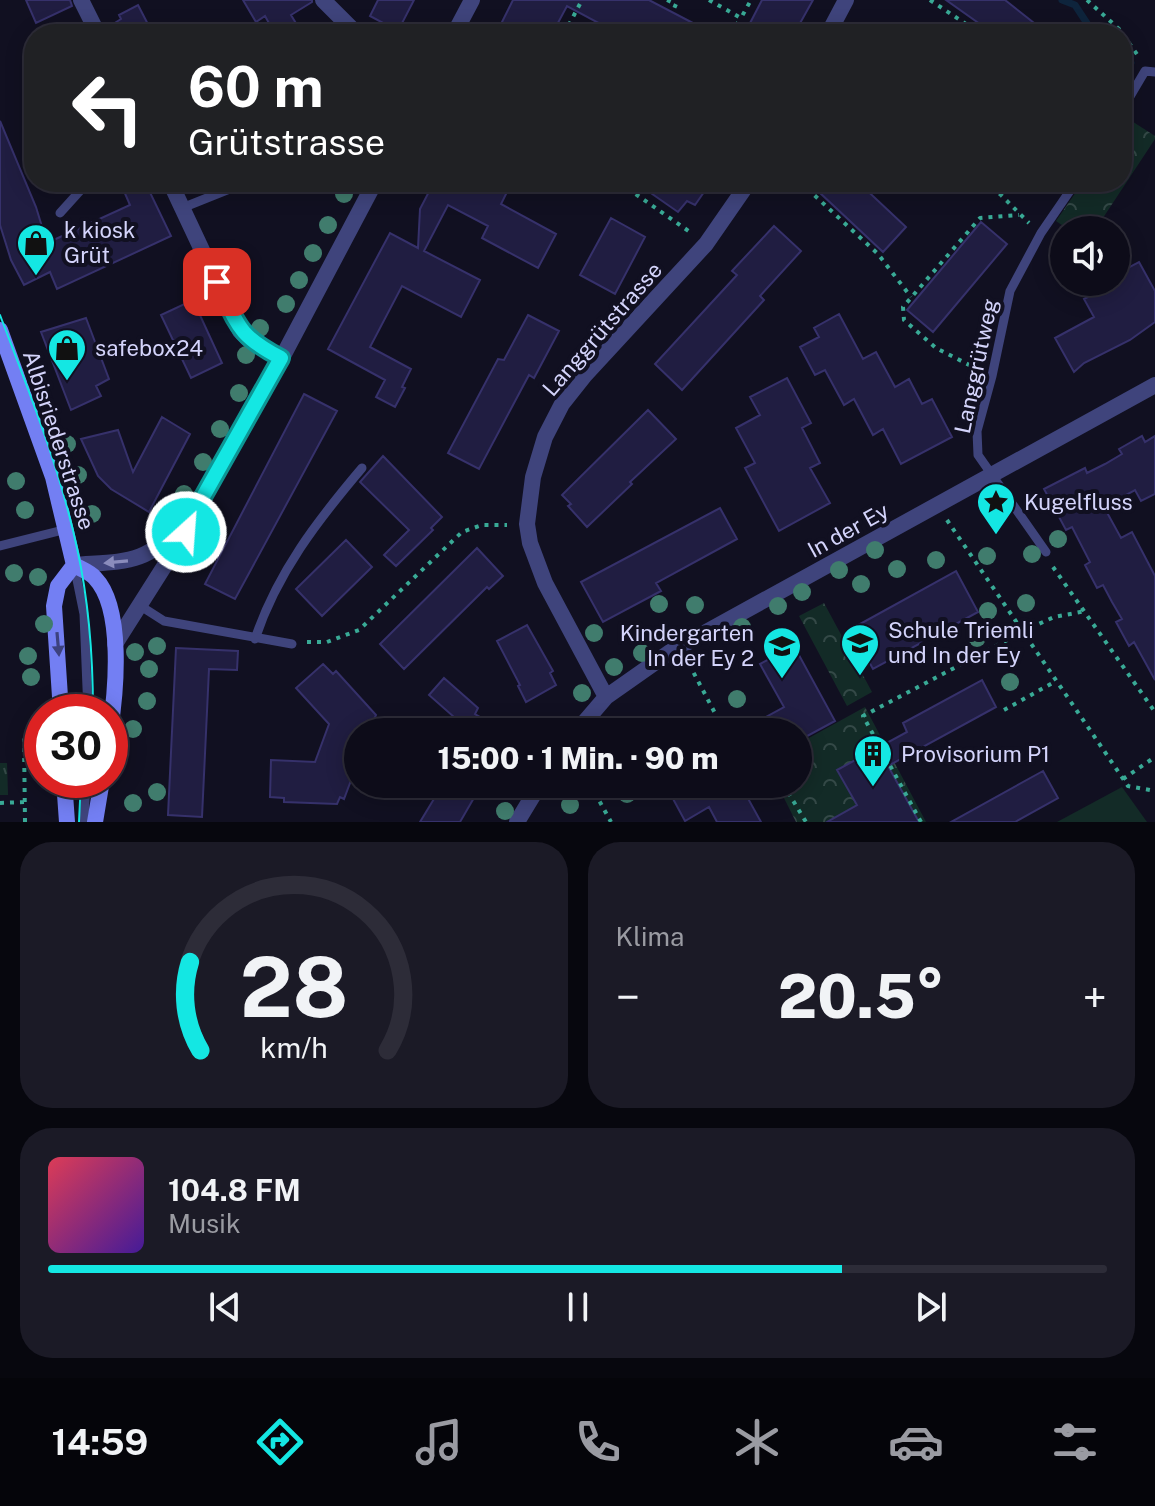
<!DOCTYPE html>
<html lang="de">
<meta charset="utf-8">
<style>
body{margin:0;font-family:"Public Sans",sans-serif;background:#1b1a26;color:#f1f3f6;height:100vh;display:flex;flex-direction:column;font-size:30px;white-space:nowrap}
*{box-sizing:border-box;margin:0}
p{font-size:26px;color:#9a9ba2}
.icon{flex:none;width:44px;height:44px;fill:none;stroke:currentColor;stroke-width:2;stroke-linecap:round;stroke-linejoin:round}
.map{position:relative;height:822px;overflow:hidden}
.sheet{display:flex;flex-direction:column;gap:20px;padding:20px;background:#07070e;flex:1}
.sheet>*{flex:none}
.hud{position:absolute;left:24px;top:24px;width:1108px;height:168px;border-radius:32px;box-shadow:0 4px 20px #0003,0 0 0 2px #2d2c38;background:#202124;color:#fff;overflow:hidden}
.tools{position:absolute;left:1050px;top:216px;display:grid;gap:16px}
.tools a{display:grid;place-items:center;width:80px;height:80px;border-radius:50%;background:#0d0c19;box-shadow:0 4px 20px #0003,0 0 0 2px #2d2c38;font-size:40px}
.speed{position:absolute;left:24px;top:694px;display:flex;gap:16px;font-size:40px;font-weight:700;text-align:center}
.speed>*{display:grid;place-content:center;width:104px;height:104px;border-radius:50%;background:#0d0c19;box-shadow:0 4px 20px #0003,0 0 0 2px #2d2c38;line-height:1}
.speed .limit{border:12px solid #d22;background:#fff;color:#111}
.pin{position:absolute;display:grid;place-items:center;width:68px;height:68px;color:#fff;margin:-34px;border-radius:16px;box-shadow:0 4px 12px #0006}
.me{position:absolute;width:88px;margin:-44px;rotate:26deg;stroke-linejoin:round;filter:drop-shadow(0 0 6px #0008)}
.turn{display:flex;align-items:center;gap:28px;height:168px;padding:0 32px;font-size:36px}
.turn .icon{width:104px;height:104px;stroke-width:2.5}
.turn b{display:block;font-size:56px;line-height:68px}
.big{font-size:60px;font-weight:800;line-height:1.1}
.sheet .tile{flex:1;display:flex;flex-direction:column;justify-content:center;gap:12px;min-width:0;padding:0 28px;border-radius:32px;background:#1b1a26}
.sheet .dial{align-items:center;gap:0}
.dial svg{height:208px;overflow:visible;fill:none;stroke:#2d2c38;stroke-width:7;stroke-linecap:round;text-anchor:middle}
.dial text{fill:#f1f3f6;stroke:none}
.song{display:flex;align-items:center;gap:24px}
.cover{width:96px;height:96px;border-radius:12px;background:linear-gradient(135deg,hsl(350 70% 55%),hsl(260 70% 35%))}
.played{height:8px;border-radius:4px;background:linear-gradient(90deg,#14e7e3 75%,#2d2c38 75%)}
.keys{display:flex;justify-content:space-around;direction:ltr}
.heat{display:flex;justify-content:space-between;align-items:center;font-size:44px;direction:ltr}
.sheet .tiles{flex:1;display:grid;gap:20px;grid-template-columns:1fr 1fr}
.tile:last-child{grid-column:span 2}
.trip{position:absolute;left:344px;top:718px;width:468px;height:80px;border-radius:40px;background:#0d0c19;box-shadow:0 4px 20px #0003,0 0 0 2px #2d2c38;font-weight:800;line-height:80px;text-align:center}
.tab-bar{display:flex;height:128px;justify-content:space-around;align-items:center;background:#05050a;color:#9a9ba2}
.tab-bar .icon{width:56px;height:56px}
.tab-bar .on{color:#14e7e3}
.tab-bar b{font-size:36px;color:#f1f3f6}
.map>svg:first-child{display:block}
.grass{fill:url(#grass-tufts)}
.forest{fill:url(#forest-crowns)}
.pitch{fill:#132b27}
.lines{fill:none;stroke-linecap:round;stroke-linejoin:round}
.stream{stroke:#0e243c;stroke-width:7}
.building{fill:#201d41;stroke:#36316b;stroke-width:2}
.path{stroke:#39aa96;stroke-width:4;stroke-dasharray:4 6;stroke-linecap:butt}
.service{stroke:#3f447c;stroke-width:9}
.minor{stroke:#3f447c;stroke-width:16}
.secondary{stroke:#737ff3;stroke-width:16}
.tram{stroke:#14e7e3;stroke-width:2}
.tree{fill:#407c6d}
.oneway{fill:#8a8cbc}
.oneway2{fill:#3d427f}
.route-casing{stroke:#0d9694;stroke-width:20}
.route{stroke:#14e7e3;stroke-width:14}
.labels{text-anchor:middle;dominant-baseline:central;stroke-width:8;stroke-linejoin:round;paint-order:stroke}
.poi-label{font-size:22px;fill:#d4d4fb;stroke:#111021;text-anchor:start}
.street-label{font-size:22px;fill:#d4d4fb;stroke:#111021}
</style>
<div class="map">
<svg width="1155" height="822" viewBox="0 0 1155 822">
<defs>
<pattern id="grass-tufts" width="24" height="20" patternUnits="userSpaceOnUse" patternTransform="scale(2)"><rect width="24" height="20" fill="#132b27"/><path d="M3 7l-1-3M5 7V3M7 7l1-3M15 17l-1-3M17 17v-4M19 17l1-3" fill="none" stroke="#344947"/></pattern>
<pattern id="forest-crowns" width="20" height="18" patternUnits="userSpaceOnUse" patternTransform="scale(2)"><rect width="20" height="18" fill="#132b27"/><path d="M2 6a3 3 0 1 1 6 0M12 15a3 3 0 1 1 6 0" fill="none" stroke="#344947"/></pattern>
</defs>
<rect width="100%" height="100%" fill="#111021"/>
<!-- grass -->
<path class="grass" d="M0,763H7L8,795H0Z"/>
<!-- forest -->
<path class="forest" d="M1127,118L1155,136V139L1095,230H1069L1056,221L1083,182H1122V125Z
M824,603L872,692L847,706L799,616Z
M865,707L926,822H796L777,784H798V744Z"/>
<!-- pitch -->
<path class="pitch" d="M1122,787L1147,822H1057Z"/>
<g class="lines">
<!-- stream -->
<path class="stream" d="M1062,0L1075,5L1094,34
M1122,60L1131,63"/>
</g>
<!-- building -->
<path class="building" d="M26,0H70L72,6L36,23Z
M243,0H312V2L291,15L297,25L282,34H275L265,16L256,22Z
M378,0H414L398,31L370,16Z
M513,0H649L714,34H619L567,6L552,34H496Z
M762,0H813L794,34H758L748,27Z
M946,0H1005L1048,34H994Z
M138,5L153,34H109L107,28L121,19L119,15Z
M0,121L36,207L47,243L130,205L120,182H145L171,236L57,289L50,272L24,285L11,260L0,225Z
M434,182H512L501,204L556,234L538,268L482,238L488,226L448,205L424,251L480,280L461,317L402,286L370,347L411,369L402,387L405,388L395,407L376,397L385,380L328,349L390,233L418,248L420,209Z
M635,182H711L695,205L687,201L678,212Z
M826,182H858L906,227L883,252L819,192Z
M611,218L645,237L615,294L580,275Z
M981,222L1007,244L933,332L907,310Z
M774,226L801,251L760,296L764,300L682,390L655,364L737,275L732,271Z
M1139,262L1155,291V322L1130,340L1084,363L1074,372L1055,338L1094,317L1084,299L1116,282V274Z
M193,300L222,363L191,378L161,315Z
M839,314L863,359L876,352L895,387L909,379L922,404L932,399L952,437L901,464L883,429L873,435L854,399L844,405L825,370L815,375L800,347L819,337L814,328Z
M528,315L559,331L534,378L529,375L479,469L448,453L498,359L504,360Z
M86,318L109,379L96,386L101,396L71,410L41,332Z
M787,378L811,423L802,428L820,463L810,468L830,503L779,531L745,468L755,463L736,428L760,415L750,397Z
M304,394L337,411L235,599L205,584Z
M648,410L676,439L630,482L632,484L587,527L568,506L571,504L562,495Z
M162,417L190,434L149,512L111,489L98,476L81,439L118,430L133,472Z
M1142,436L1145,442L1155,436V494L1141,501L1135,490L1104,507L1121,538L1132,532L1155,576V680L1134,642L1129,646L1116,622L1122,619L1112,602L1103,585L1097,588L1085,565L1090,562L1072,527L1066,530L1044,489L1085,468L1087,473L1105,464L1122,454L1119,449Z
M383,456L442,517L431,528L433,530L396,566L384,555L409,530L360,482Z
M720,508L737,539L656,583L661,591L603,622L581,582Z
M346,540L372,567L322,616L296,589Z
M477,548L503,576L489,589L487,587L404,669L380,644Z
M956,571L978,612L873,669L851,629Z
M527,625L553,671L550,673L556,685L526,702L518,686L520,685L497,641Z
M794,646L835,721L798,741V732H739L784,707L760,664Z
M176,648L238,651L237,670L209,669L202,817L168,815Z
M323,664L333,674L336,671L376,715L369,732H358V750L352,766L356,767L344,799L340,797L337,804L284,802V798L270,797L271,760L315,762L329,724L296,688Z
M444,678L478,708L475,714L506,732H471L429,695Z
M982,680L996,707L888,766L919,822H827L857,805L837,770L907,732L903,723Z
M1043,771L1058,798L1015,822H951Z
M443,784H482L460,822H420Z
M665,784H740L761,822H717L709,807L685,821Z"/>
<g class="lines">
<!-- path -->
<path class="path" d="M667,0L676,4L673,11
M709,0L741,18L751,0
M930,0L981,34
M1087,0L1119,29L1139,57
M564,34L582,0
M730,34L741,18
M628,182L624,186L690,232
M800,182L878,254L911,297
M983,182L1001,195L1029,223
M979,370L936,348L904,320L903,307L980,218L1019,215
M947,520L1128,786L1155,791
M1053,567L1155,712
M307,642H327L359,630L462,532L482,525H507
M689,664L725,732
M1004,710L1056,681
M1123,779L1155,757
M590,784L611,822
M783,784L806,822
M0,803L24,802
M25,822L24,740L42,738
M921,822L863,716L1032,627L1054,617L1086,611"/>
<!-- service -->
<path class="service" d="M1122,110L1145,71L1155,72
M182,208L232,188L235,182
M60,213L88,182
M0,546L67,529
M1046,552L978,455L977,431L992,376L1010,291L1041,233L1076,182
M74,565L84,614L88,712
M139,605L164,621L292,644
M255,639C277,573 317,521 362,468
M84,822L86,780"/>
<!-- minor -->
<path class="minor" d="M81,0L98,34
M323,0L357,34
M454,34L472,0
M828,34L846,0
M170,182L240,331L249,340L281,358
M74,565C126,561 145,565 183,524
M115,644L186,532L195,511L284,354L375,182
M606,697L545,583L530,543L527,524L533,477L545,437L562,404L585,375L706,244L749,182
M576,732L606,697L670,652L1155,385
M517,822L540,784"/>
<!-- secondary -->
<path class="secondary" d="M0,330L53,477L74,565L58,586L54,606L61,712
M74,565C81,569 90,572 95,578C124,608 116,692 110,730
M64,780L67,822
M95,822L102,780"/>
<!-- tram -->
<path class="tram" d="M0,315C29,392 60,468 77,548C89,602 93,657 93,712
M79,822L81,780"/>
</g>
<!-- trees -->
<g class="tree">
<circle cx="344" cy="194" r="9"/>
<circle cx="328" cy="225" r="9"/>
<circle cx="313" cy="253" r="9"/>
<circle cx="299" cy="280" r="9"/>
<circle cx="286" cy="304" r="9"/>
<circle cx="260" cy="328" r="9"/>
<circle cx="246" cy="355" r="9"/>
<circle cx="239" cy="393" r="9"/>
<circle cx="220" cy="429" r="9"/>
<circle cx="67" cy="444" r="9"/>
<circle cx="203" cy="462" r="9"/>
<circle cx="78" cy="475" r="9"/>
<circle cx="16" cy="481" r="9"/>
<circle cx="184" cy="494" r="9"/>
<circle cx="25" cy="510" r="9"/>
<circle cx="92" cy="514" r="9"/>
<circle cx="161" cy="524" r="9"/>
<circle cx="1058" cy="539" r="9"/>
<circle cx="875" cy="550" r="9"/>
<circle cx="1032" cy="554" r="9"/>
<circle cx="987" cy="556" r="9"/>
<circle cx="936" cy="560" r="9"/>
<circle cx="897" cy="569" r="9"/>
<circle cx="839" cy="570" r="9"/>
<circle cx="14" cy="573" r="9"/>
<circle cx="38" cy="577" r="9"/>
<circle cx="861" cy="584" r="9"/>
<circle cx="802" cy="592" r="9"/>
<circle cx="1026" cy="603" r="9"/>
<circle cx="659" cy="604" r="9"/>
<circle cx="695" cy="605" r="9"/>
<circle cx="778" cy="606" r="9"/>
<circle cx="988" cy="611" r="9"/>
<circle cx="44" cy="624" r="9"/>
<circle cx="742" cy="627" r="9"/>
<circle cx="594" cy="633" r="9"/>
<circle cx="977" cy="638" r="9"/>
<circle cx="157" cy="646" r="9"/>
<circle cx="135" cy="652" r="9"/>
<circle cx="642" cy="653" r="9"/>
<circle cx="28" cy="656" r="9"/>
<circle cx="614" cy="667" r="9"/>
<circle cx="149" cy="669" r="9"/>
<circle cx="31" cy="677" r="9"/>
<circle cx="1010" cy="682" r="9"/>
<circle cx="582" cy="693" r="9"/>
<circle cx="737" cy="699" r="9"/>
<circle cx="147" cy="701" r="9"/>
<circle cx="133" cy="729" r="9"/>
<circle cx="157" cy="792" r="9"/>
<circle cx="627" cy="794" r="9"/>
<circle cx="133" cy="803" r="9"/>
<circle cx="570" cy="805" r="9"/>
<circle cx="505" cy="811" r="9"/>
</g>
<!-- one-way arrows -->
<defs><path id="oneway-solid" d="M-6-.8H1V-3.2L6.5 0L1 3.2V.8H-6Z" transform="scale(2)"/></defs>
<use class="oneway" href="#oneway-solid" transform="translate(116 562) rotate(175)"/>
<use class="oneway2" href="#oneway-solid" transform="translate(58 644) rotate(85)"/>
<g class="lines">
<!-- route casing -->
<g class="route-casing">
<path id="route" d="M186,532L195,511L281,358C237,335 238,325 217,282"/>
</g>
<!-- route -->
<use href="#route" class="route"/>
</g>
<!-- icons -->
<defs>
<g id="shop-pin" transform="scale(2)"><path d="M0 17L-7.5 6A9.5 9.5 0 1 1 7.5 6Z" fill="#14e7e3" stroke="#111021"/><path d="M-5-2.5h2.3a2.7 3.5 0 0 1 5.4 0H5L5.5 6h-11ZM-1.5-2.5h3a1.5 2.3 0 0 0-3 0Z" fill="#111"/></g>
<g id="sight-pin" transform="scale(2)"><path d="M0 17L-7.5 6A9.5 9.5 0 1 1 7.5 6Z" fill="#14e7e3" stroke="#111021"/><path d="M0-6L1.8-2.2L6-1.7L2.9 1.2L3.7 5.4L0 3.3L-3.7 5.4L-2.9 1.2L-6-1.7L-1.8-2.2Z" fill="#111"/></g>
<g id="school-pin" transform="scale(2)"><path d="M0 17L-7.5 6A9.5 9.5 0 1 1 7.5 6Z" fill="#14e7e3" stroke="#111021"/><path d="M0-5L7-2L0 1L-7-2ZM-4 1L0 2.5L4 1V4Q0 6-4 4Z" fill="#111"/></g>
<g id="building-pin" transform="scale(2)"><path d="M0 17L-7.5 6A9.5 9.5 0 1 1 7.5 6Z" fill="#14e7e3" stroke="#111021"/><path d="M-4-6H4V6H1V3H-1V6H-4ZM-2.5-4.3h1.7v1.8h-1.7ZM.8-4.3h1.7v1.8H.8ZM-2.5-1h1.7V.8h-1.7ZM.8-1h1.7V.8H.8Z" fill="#111"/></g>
</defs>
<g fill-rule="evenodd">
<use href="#shop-pin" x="36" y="243"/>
<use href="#shop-pin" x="67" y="348"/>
<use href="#sight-pin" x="996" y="502"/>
<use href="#school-pin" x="860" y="643"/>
<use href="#school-pin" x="782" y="646"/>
<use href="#building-pin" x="873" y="754"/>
</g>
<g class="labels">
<!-- poi labels -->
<g class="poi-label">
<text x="64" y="230">k kiosk<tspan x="64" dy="25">Grüt</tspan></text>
<text x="95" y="348">safebox24</text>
<text x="1024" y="502">Kugelfluss</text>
<text x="888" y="630">Schule Triemli<tspan x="888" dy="25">und In der Ey</tspan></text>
<text x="754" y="633" text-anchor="end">Kindergarten<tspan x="754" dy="25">In der Ey 2</tspan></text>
<text x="901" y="754">Provisorium P1</text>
</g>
<!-- street labels -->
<g class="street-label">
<text transform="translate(602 329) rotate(-49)">Langgrütstrasse</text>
<text transform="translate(976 366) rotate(-78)">Langgrütweg</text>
<text transform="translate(59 440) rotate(72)">Albisriederstrasse</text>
<text transform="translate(848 530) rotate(-29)">In der Ey</text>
</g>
</g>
</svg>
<div class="tools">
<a><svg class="icon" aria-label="sound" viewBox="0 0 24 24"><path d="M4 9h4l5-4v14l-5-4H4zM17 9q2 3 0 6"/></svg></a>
</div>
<div class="speed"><div class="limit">30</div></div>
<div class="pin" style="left:217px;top:282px;background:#d93025"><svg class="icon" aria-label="arrive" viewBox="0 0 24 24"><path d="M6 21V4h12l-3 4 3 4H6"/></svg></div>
<svg class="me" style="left:186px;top:532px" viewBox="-20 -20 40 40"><circle r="17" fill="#14e7e3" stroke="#fff" stroke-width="3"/><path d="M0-11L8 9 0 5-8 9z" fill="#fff"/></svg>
<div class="trip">15:00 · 1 Min. · 90 m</div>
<div class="hud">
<div class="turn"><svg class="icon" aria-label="left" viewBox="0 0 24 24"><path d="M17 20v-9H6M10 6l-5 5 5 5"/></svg><div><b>60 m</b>Grütstrasse</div></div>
</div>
</div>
<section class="sheet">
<div class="tiles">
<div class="tile dial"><svg viewBox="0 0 100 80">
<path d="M14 69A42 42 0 1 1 86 69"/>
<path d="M14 69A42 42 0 0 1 10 35" stroke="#14e7e3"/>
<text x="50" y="56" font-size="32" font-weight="700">28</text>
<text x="50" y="72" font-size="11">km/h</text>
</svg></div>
<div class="tile"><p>Klima</p>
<div class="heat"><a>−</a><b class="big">20.5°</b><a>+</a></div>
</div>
<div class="tile">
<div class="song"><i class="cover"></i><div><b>104.8 FM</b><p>Musik</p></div></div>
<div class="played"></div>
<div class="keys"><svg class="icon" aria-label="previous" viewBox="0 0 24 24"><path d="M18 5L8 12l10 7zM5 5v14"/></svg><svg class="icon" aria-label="pause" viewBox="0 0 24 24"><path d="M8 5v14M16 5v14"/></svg><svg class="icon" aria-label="next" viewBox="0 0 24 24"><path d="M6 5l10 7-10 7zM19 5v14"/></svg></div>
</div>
</div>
</section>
<nav class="tab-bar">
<b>14:59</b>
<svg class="icon on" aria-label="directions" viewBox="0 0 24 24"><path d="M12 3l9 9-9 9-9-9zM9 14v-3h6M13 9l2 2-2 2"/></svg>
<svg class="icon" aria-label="music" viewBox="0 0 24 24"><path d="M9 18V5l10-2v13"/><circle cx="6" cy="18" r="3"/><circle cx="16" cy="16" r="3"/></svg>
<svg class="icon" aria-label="phone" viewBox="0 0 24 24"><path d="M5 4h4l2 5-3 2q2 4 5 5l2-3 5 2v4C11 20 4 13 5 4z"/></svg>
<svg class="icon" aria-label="climate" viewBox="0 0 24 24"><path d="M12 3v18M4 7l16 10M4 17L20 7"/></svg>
<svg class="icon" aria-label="car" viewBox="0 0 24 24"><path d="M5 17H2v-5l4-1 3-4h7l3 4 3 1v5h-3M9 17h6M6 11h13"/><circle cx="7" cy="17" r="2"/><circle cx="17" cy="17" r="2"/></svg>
<svg class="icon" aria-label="filters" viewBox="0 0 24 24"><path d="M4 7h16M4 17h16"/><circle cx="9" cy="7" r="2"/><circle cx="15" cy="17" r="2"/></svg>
</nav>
